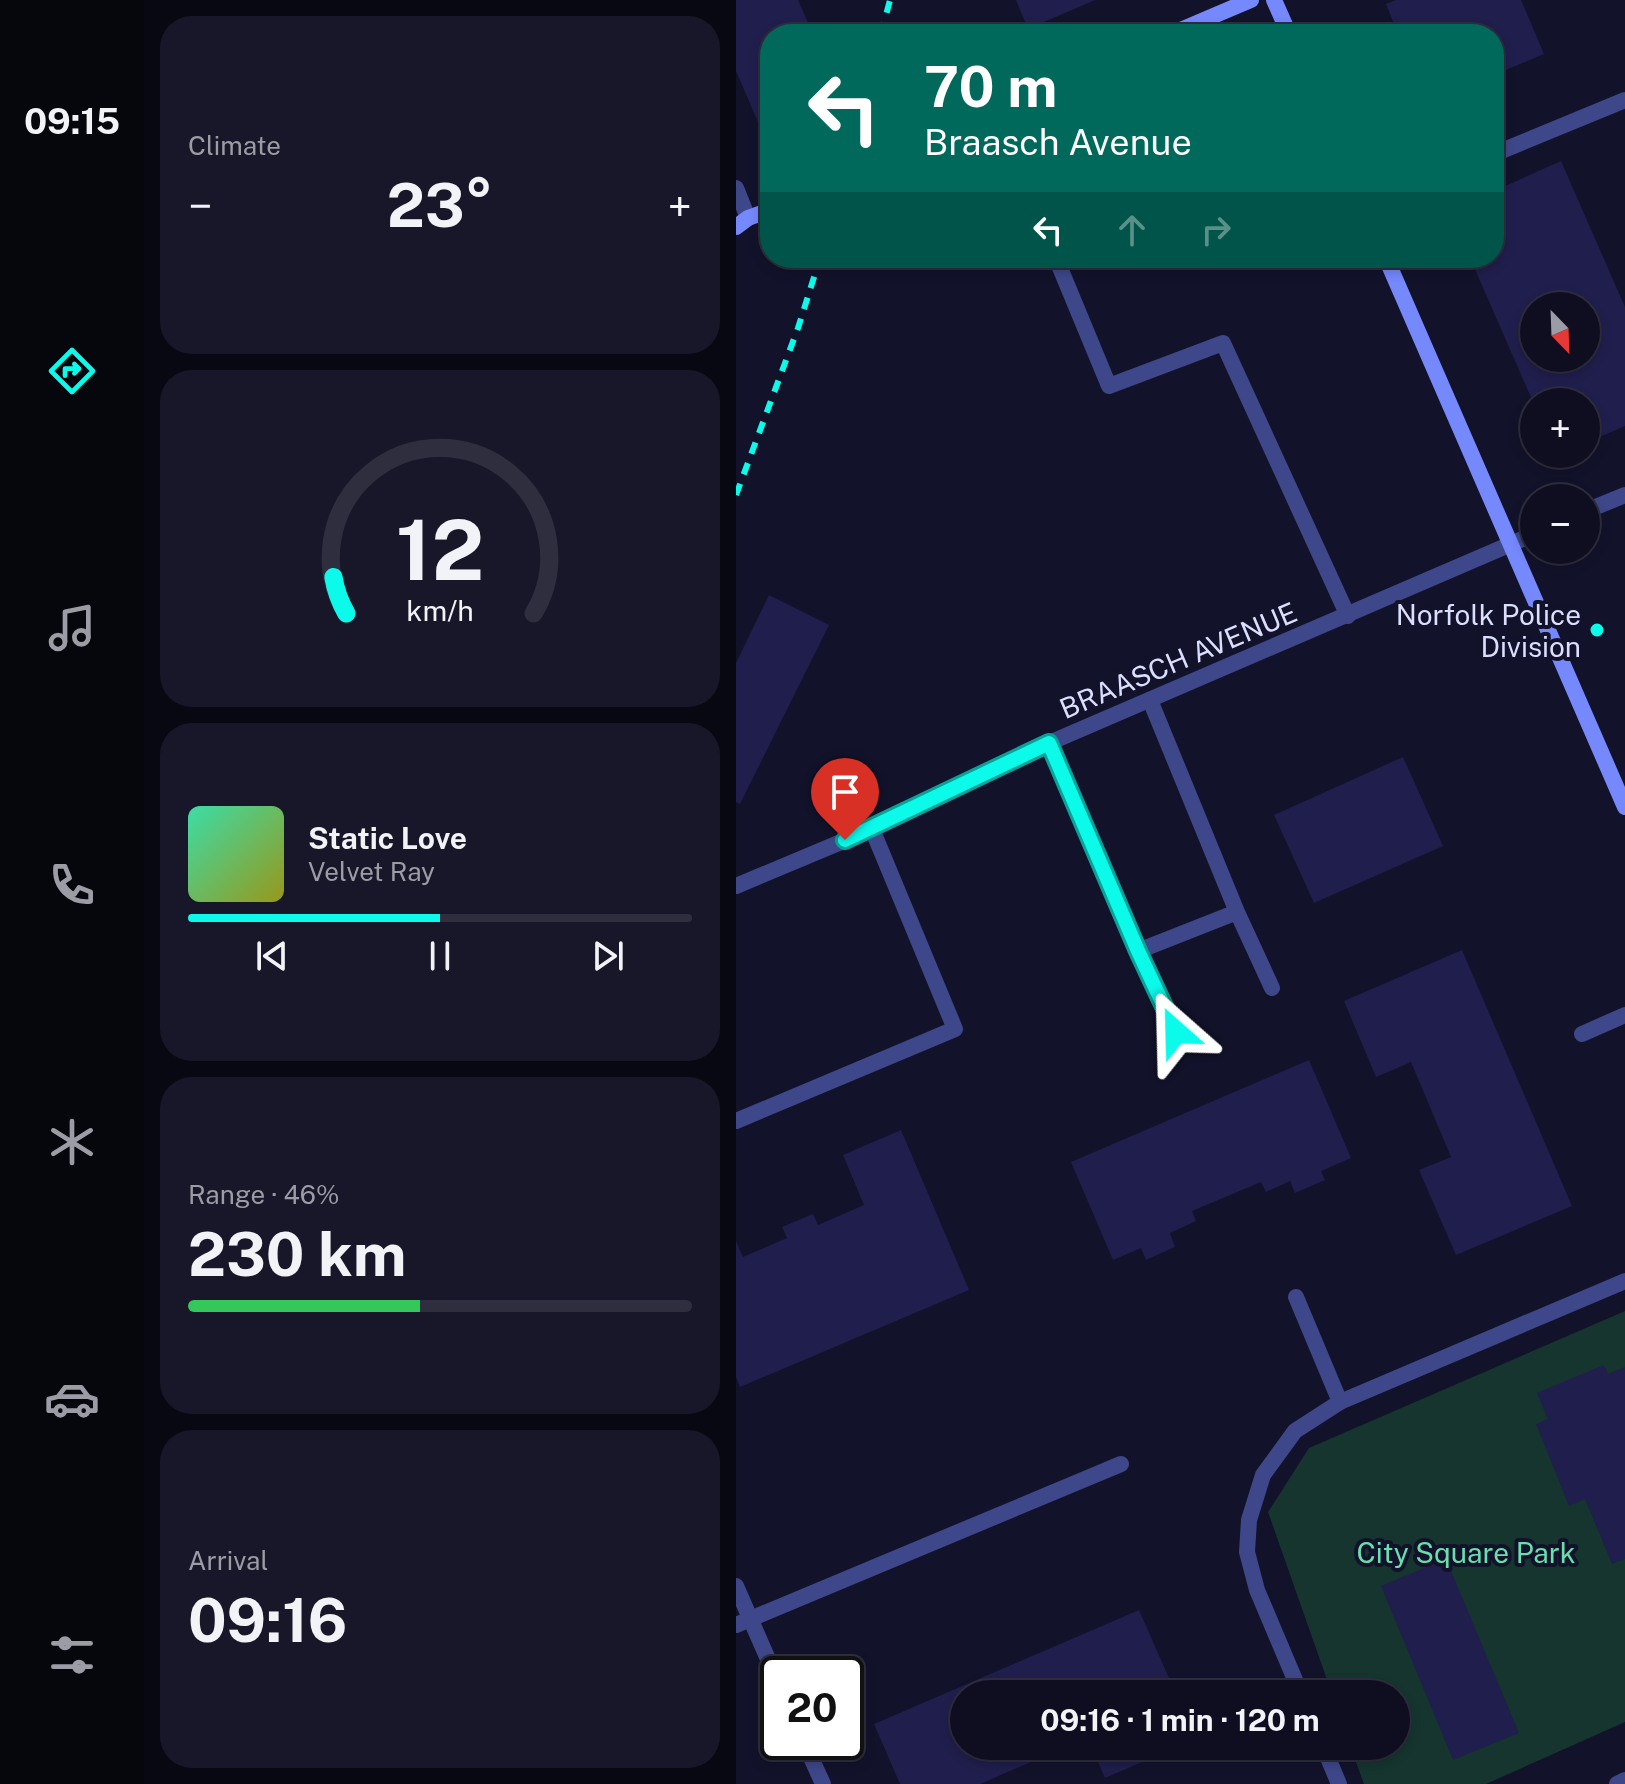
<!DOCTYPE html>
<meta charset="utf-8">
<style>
body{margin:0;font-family:"Public Sans",sans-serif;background:#171729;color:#f1f3f6;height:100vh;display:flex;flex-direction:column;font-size:30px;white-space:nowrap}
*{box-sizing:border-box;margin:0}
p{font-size:26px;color:#9b9ca5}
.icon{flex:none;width:44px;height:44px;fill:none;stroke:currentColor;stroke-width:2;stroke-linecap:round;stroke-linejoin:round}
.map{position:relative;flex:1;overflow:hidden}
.side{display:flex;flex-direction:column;gap:16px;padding:16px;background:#080812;width:592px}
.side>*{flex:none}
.guide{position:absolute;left:24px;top:24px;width:744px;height:244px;border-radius:32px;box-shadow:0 4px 12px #0003,0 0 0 2px #2e2e3e;background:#00695c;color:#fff;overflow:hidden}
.needle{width:52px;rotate:157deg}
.tools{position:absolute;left:784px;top:292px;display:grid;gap:16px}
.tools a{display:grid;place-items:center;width:80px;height:80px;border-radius:50%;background:#0e0e20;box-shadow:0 4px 12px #0003,0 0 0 2px #2e2e3e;font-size:40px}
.speed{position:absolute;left:24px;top:1656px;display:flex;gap:16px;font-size:40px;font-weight:700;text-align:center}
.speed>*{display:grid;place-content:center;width:104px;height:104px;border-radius:50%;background:#0e0e20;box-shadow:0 4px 12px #0003,0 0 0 2px #2e2e3e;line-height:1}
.speed .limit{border:4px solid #111;border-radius:12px;background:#fff;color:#111}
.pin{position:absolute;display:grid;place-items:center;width:68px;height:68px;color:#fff;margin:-82px -34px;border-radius:50% 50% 50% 0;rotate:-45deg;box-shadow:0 0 8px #0007}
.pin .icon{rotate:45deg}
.me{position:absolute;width:88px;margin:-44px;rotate:335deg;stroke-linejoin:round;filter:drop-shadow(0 0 6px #0008)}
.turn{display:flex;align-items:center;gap:28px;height:168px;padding:0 32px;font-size:36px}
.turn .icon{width:104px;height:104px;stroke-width:2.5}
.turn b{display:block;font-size:56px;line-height:68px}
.lanes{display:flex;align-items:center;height:76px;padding:0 32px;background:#0003;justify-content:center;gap:40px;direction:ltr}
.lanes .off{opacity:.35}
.big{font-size:60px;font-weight:700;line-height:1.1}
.side .tile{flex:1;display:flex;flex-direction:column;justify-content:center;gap:12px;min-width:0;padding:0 28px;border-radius:32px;background:#171729}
.side .dial{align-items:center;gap:0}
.dial svg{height:208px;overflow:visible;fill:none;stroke:#2e2e3e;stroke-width:7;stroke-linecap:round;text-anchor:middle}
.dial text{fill:#f1f3f6;stroke:none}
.song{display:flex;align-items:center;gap:24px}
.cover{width:96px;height:96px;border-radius:12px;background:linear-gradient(135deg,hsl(160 70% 55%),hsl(60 70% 35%))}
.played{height:8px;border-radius:4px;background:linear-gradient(90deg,#0cfaea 50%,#2e2e3e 50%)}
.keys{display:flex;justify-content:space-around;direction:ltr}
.heat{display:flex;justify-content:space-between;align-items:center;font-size:44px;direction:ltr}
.charge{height:12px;border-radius:6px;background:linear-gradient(90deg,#34c759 46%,#2e2e3e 0)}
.trip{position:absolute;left:214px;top:1680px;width:460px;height:80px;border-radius:40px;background:#0e0e20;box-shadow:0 4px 12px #0003,0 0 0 2px #2e2e3e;font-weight:700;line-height:80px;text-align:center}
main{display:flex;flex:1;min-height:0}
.tabs{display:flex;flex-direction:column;width:144px;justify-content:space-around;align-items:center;background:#06060d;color:#9b9ca5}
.tabs .icon{width:56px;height:56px}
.tabs .active{color:#0cfaea}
.tabs b{font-size:36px;color:#f1f3f6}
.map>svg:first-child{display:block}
.green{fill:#15352e}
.building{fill:#201e4c;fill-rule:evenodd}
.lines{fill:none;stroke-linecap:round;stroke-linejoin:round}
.lane{stroke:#3e4789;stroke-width:16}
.street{stroke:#3e4789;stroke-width:16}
.secondary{stroke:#7588fc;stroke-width:16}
.rail{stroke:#0cfaea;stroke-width:6;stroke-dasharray:12 10;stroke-linecap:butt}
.route-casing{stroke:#08a298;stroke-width:20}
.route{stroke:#0cfaea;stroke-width:14}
.poi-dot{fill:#0cfaea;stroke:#12122b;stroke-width:3}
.labels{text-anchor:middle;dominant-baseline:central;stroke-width:8;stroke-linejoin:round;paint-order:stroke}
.poi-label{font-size:28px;fill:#dcdefe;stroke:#12122b;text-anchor:end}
.street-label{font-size:28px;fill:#dcdefe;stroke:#12122b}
.park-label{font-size:28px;fill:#68dfad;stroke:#12122b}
</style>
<main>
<nav class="tabs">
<b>09:15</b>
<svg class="icon active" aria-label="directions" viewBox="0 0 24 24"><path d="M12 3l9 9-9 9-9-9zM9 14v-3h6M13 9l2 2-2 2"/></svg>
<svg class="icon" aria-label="music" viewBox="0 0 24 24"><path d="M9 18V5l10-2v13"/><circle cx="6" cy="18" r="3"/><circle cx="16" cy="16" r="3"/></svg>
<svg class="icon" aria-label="phone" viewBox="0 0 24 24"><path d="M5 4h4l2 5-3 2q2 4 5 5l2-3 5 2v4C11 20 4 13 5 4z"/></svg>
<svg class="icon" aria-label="climate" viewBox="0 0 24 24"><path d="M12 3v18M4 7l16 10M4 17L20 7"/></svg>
<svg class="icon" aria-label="car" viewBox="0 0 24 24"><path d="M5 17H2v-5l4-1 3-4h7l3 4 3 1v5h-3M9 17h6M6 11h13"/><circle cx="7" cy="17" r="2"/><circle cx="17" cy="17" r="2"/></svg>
<svg class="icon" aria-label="filters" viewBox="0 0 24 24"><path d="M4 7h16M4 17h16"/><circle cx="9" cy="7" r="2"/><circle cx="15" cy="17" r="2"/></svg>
</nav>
<section class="side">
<div class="tile"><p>Climate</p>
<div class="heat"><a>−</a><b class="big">23°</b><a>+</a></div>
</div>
<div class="tile dial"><svg viewBox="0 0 100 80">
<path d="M14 69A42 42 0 1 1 86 69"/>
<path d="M14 69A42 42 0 0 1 9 55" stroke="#0cfaea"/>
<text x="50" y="56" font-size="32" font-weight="700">12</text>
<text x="50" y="72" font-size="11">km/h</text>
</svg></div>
<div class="tile">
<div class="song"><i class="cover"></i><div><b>Static Love</b><p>Velvet Ray</p></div></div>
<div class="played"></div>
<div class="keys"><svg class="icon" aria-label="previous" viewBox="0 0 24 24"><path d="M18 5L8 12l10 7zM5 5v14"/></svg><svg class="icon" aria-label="pause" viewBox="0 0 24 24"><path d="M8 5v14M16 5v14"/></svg><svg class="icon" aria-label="next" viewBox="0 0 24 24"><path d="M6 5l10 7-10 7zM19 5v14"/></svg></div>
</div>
<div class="tile"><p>Range · 46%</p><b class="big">230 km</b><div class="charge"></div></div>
<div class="tile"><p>Arrival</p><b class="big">09:16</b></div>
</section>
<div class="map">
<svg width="889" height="1784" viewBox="0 0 889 1784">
<rect width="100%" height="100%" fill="#12122b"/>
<!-- green -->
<path class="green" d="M889,1311V1722L750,1784H628L614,1746H660V1694H596L532,1512L573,1448Z"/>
<!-- building -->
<path class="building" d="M0,0H62L77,34H34V133L28,136L0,71Z
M280,0H359L292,29Z
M660,0H785L808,54L758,75V34H662L650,4Z
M825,161L889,307V426L850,443V402H797L734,258H758V191ZM798,306H850V358H798Z
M33,595L93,625L4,804L0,802V663Z
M667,757L707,846L578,903L538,815Z
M726,950L836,1206L720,1255L683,1170L715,1157L675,1062L640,1077L608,1001Z
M573,1060L615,1158L585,1171L589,1180L559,1193L554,1181L530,1192L525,1182L456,1211L460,1221L434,1233L439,1247L410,1260L405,1248L377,1260L335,1162Z
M165,1130L233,1290L4,1387L0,1377V1241L7,1257L51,1238L46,1227L77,1214L82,1225L128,1205L107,1155Z
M868,1365L872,1374L889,1367V1559L876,1564L849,1499L833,1506L800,1424L812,1419L801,1393Z
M710,1559L783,1733L717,1760L645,1586Z
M403,1610L440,1694H228V1746H332L244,1784H164L138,1724Z
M355,1746H443L369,1778Z"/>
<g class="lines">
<!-- lane -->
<path class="lane" d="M758,154L889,100
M320,258L373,386L487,343L612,616
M313,743L402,951L501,912L414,700
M501,912L536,988
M402,951L440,1032
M846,1034L889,1015
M0,1121L219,1029L136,829
M560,1297L604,1402
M0,1625L385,1464"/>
<!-- street -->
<path class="street" d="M0,188L12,218
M850,511L889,495
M0,886L136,829L313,743L798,534
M0,1586L42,1682
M565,1694L521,1590L511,1552L513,1520L527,1475L559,1431L604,1402L889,1281
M68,1742L87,1784
M587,1746L603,1784
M881,1784L889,1780"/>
<!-- secondary -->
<path class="secondary" d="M538,0L553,34
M435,34L515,0
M0,227L12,218L34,210
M650,258L889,807"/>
<!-- rail -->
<path class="rail" d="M145,34L154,0
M0,495L62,328L84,258"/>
</g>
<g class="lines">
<!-- route casing -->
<g class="route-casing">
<path id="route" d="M109,840L313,743L402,951L440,1032"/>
</g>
<!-- route -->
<use href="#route" class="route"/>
</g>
<!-- markers -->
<circle class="poi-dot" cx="861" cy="630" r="8"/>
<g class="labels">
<!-- poi labels -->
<g class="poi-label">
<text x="845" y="614">Norfolk Police<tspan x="845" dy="32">Division</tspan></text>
</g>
<!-- street labels -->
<g class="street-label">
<text transform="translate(442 660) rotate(-23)">BRAASCH AVENUE</text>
</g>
<!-- park labels -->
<g class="park-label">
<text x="730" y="1552">City Square Park</text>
</g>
</g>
</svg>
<div class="tools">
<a><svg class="needle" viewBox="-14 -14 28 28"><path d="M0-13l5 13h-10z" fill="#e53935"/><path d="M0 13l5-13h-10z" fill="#9b9ca5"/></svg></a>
<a>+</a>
<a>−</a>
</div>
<div class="speed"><div class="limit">20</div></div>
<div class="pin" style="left:109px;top:840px;background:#d93025"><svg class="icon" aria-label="arrive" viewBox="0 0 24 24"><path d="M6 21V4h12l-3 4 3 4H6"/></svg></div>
<svg class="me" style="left:440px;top:1032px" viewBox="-20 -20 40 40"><path d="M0-17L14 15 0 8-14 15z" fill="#0cfaea" stroke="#fff" stroke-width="4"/></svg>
<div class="trip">09:16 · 1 min · 120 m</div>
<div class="guide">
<div class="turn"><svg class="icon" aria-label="left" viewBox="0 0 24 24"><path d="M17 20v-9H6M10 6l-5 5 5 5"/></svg><div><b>70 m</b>Braasch Avenue</div></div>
<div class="lanes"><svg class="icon" aria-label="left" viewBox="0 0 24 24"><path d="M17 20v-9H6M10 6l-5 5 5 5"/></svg><svg class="icon off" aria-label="ahead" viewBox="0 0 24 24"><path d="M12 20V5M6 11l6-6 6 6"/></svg><svg class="icon off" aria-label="right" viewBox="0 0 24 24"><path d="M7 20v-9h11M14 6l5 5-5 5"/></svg></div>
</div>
</div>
</main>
